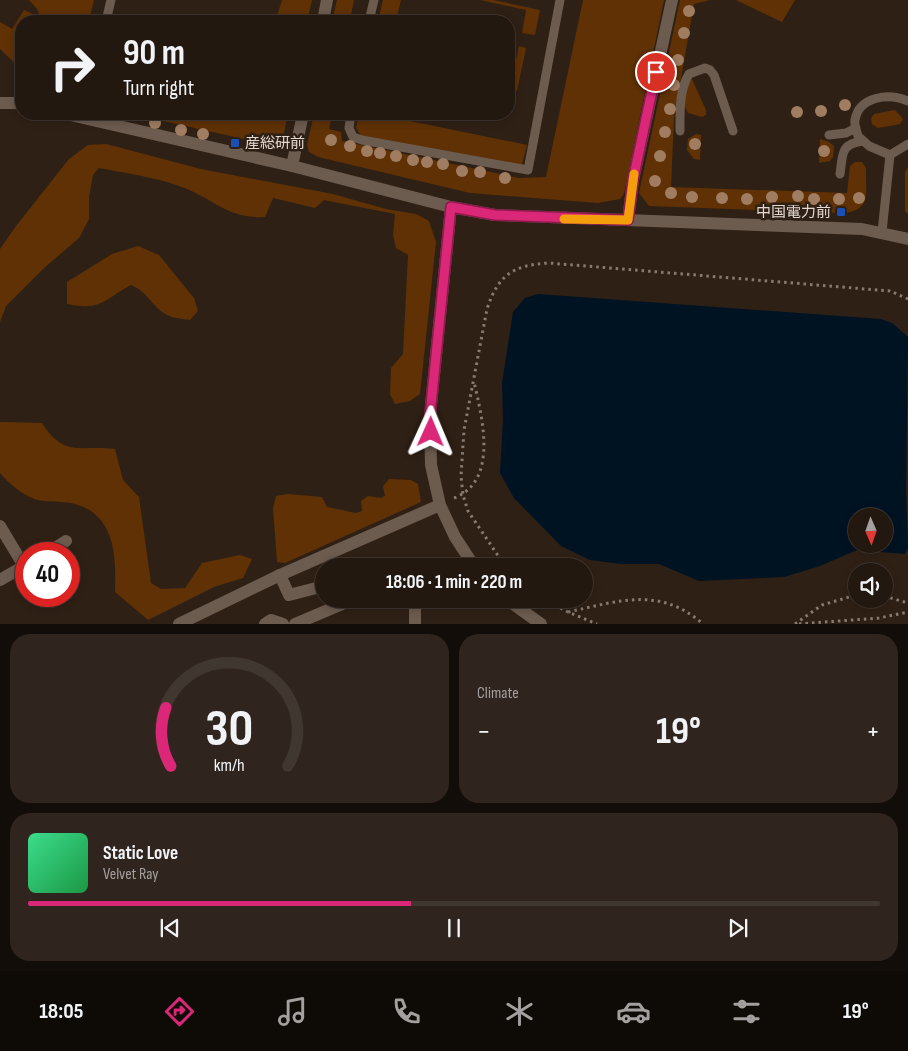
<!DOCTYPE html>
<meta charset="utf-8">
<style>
body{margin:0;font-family:"Sofia Sans Condensed","Noto Sans JP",sans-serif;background:#2f251e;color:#f1f3f6;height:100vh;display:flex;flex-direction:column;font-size:19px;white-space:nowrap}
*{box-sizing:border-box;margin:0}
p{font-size:16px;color:#a3a09f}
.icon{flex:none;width:28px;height:28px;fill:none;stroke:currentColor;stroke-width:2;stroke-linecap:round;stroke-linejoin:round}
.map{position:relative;height:624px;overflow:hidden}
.side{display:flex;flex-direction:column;gap:10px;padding:10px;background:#130d09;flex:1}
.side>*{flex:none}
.guide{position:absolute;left:15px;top:15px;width:500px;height:105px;border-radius:20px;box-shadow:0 2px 8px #0003,0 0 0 1px #403730;background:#231810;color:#f1f3f6;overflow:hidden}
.needle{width:32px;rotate:178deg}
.buttons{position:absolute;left:848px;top:508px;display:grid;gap:10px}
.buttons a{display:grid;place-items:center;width:45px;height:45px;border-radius:50%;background:#231810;box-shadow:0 2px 8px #0003,0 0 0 1px #403730;font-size:25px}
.speed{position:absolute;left:15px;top:542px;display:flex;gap:10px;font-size:25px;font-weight:700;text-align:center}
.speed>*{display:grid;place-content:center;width:65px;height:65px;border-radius:50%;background:#231810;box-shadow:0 2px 8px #0003,0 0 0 1px #403730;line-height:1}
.speed .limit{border:8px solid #d22;background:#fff;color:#111}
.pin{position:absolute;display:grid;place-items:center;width:42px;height:42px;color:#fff;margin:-21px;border:2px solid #fff;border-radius:50%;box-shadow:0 1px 5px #0007}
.me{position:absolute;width:55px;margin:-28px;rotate:1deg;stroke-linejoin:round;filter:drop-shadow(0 0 4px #0008)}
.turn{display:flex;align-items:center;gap:18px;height:105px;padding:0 25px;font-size:22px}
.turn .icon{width:65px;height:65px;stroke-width:2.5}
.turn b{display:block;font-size:35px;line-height:42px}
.big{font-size:38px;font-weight:700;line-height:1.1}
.side .widget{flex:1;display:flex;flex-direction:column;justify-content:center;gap:8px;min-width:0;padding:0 18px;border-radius:20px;background:#2f251e}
.side .dial{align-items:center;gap:0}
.dial svg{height:130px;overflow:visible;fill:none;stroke:#403730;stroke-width:7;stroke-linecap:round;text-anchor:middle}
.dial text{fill:#f1f3f6;stroke:none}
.song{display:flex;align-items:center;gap:15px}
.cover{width:60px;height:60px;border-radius:8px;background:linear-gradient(135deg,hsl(150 70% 55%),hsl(140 70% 35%))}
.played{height:5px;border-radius:2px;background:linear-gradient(90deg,#db2777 45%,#403730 45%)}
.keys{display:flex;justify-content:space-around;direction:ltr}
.heat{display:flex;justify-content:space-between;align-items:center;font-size:28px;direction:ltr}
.side .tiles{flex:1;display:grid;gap:10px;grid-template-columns:1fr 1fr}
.widget:last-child{grid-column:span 2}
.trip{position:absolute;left:315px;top:558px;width:278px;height:50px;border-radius:25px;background:#231810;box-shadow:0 2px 8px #0003,0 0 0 1px #403730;font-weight:700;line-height:50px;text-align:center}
.tabs{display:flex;height:80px;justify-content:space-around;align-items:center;background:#0e0a06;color:#a3a09f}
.tabs .icon{width:35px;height:35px}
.tabs .active{color:#db2777}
.tabs b{font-size:22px;color:#f1f3f6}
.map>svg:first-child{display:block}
.green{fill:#5f3104}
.water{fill:#001323;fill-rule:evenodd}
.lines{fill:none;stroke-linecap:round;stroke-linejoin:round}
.path{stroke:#877b71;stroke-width:3;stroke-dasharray:2.5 4;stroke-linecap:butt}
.service{stroke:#6c5b4f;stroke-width:9}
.minor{stroke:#6c5b4f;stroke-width:12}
.tertiary{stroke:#6c5b4f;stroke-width:12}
.tree{fill:#a07c61}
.route-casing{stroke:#8e194d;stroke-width:12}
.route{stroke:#db2777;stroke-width:9}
.slow{stroke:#f59e0b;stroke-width:9}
.transit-dot{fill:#1a4fb4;stroke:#2f2015;stroke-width:2}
.labels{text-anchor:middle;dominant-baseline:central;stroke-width:5;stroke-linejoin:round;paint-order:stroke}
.poi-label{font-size:15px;fill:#e2d8d0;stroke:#2f2015;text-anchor:start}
</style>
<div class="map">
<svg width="908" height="624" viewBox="0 0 908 624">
<rect width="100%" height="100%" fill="#2f2015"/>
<!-- green -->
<path class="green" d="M29,0H94L89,21H21V69L0,49V22L12,29L24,10L40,17L37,9Z
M282,0H312L307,21H273V19H276Z
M337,0H354L351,15L363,21H332Z
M383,0H401L396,21H378Z
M480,0H493L540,10L535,35L522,33L526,10Z
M583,0H664L624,194L620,199L598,203L470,193L318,157L309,152L307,145L314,114H332L329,129L341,132L342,141L519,178L546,177Z
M680,0H710L694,4L674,118L671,187L847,193L850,166L855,162H862L866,168C865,192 873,210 843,213L649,206L639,193Z
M736,0H795L782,22Z
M519,46L526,48L517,91L509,89V64L515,65Z
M692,79L706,110V115L702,117L688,113C681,103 685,87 692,79Z
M895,110L903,119L900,124L878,128L872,124L871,118L874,114Z
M132,114H288L283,138L274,150L266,147V144Z
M359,114H386L385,116L527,145L522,165L361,136L356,128Z
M696,134L701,135L700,160L694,159L687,150L688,139Z
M820,139L829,142L834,146L833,157L830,161L819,163Z
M106,144L201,169L333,194L386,209L416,214L429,221L436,242L420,394L410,401L395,404L390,394L391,368L403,354L408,255L396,248L393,235L395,214L324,200L315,208L273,198L265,217C226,219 212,197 179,186C154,177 125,173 99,168L93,175L89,197V219L79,238L43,269L6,306L0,322V249L16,226L69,159L88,145Z
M908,167V214L905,211V172Z
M138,246L159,255L194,298L198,311L190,320C183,319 173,318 167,315C151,306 148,292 131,285C103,300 102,311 67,304V282L112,254Z
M0,422L42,423C64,458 81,445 115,449L123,480L139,497L151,583L161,589L185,588L202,563L240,555L252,559L243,578L214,587L148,620L115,592C116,558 116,515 75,504C61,500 43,504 30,497C18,491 9,483 0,473Z
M389,479L411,480L418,484L421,502L285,563L277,562L273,508L276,496L288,494L322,497L327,507L356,513L362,511L361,501L368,496L381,498L385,496L383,486Z"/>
<!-- water -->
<path class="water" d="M538,294L881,319L892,323L908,337L906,491L908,548L905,554L857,550L820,566L784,577L699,581L659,564H621L590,560L561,546L514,498L500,473L503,419L502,383L513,312L525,298ZM856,516H884V544H856Z"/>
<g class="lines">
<!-- path -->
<path class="path" d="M454,498C499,481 482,417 474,382
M505,566L468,511L463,495L461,476L464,430L487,309C498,275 513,265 549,263L890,291L908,299
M884,596L908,603
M543,599L568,612L597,624
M568,612C619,601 660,586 703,624
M795,624L822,605L856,595
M799,624L879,618L908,612"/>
<!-- service -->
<path class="service" d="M106,21L111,0
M369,21L374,0
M908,101C889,93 859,96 855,120C854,125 857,132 858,136L869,146L890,155L908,144
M351,114L349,128L353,137L362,140L528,170L560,0
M680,131C680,113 679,90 689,74L705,68L710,70L714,75L733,131
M829,135L846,133L856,128
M840,174C843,154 840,144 863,141
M882,232L890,155"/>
<!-- minor -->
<path class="minor" d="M323,21L327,0
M292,166L303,114
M628,220L633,180L672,0
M0,526L24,566
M45,554L66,541
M280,575L289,595L324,586
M0,580L26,565
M265,624L271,620L283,624
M295,624L354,599
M415,624V599"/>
<!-- tertiary -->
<path class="tertiary" d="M0,103H21
M66,114L292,166L451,207L495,215L862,229L908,239
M451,207L430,415L431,465L440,505L455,537L474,566
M506,599L541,624
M179,624L280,575L440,505"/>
</g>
<!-- trees -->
<g class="tree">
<circle cx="689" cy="11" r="6"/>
<circle cx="684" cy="33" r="6"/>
<circle cx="678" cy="60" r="6"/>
<circle cx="674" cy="85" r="6"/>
<circle cx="845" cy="105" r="6"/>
<circle cx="670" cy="109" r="6"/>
<circle cx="821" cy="111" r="6"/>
<circle cx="797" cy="112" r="6"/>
<circle cx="155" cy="123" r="6"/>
<circle cx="181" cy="130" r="6"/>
<circle cx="665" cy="132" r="6"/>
<circle cx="203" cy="134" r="6"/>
<circle cx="331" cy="140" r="6"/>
<circle cx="695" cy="144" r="6"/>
<circle cx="350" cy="146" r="6"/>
<circle cx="367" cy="151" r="6"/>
<circle cx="824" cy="151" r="6"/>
<circle cx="380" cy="153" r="6"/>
<circle cx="396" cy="156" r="6"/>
<circle cx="660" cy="156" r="6"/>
<circle cx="413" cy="160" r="6"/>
<circle cx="427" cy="162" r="6"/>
<circle cx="443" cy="164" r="6"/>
<circle cx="462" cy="171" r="6"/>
<circle cx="480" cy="172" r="6"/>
<circle cx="505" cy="178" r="6"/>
<circle cx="655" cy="181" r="6"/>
<circle cx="671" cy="193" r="6"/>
<circle cx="798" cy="196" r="6"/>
<circle cx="692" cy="197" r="6"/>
<circle cx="772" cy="197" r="6"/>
<circle cx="722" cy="198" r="6"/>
<circle cx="859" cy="198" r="6"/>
<circle cx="747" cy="199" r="6"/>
<circle cx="814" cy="199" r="6"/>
<circle cx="839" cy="199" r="6"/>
</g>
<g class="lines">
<!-- route casing -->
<g class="route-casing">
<path id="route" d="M431,432L430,415L451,207L495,215L628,220L633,180L656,72"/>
</g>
<!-- route -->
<use href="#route" class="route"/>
<!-- slow -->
<path class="slow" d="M564,219L628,220L634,174"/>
</g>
<!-- markers -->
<g class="transit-dot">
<rect x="230" y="138" width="10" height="10" rx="2.5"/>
<rect x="836" y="207" width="10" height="10" rx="2.5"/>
</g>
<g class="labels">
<!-- poi labels -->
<g class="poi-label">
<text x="245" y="143">産総研前</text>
<text x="831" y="212" text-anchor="end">中国電力前</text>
</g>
</g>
</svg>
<div class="buttons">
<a><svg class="needle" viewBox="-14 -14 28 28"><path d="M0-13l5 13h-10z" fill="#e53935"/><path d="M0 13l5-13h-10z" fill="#a3a09f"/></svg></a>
<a><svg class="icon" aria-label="sound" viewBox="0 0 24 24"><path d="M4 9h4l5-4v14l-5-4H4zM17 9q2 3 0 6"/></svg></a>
</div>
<div class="speed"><div class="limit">40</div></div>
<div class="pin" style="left:656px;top:72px;background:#d93025"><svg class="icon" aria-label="arrive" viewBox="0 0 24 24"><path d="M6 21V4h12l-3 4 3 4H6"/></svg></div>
<svg class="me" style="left:431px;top:432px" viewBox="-20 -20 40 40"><path d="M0-17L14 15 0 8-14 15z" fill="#db2777" stroke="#fff" stroke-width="4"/></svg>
<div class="trip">18:06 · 1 min · 220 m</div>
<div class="guide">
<div class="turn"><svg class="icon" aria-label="right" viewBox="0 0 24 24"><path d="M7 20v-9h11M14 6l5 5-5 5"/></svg><div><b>90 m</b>Turn right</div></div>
</div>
</div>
<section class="side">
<div class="tiles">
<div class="widget dial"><svg viewBox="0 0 100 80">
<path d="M14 69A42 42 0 1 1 86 69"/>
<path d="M14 69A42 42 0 0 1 11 33" stroke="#db2777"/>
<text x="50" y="56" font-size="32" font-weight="700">30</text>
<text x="50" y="72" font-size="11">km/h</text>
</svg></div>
<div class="widget"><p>Climate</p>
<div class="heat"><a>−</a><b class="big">19°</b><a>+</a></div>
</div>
<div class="widget">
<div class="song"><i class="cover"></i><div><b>Static Love</b><p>Velvet Ray</p></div></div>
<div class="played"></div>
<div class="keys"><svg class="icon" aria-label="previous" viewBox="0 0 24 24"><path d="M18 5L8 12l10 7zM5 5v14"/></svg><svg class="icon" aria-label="pause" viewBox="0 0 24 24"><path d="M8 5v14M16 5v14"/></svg><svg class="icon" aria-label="next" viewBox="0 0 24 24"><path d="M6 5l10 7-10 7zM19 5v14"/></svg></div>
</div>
</div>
</section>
<nav class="tabs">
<b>18:05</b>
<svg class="icon active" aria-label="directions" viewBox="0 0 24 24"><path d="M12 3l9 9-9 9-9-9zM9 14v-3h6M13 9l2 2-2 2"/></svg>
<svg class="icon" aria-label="music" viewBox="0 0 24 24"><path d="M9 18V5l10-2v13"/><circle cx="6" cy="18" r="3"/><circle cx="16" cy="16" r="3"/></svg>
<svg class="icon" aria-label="phone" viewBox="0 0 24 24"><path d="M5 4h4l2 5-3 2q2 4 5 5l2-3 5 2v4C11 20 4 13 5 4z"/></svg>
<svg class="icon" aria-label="climate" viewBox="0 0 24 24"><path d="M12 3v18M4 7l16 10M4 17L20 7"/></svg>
<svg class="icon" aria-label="car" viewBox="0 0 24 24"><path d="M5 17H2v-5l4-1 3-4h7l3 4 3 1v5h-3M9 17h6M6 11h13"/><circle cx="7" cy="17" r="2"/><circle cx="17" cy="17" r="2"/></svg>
<svg class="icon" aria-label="filters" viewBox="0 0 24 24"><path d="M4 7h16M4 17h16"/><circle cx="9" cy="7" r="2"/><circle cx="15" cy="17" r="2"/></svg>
<b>19°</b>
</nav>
